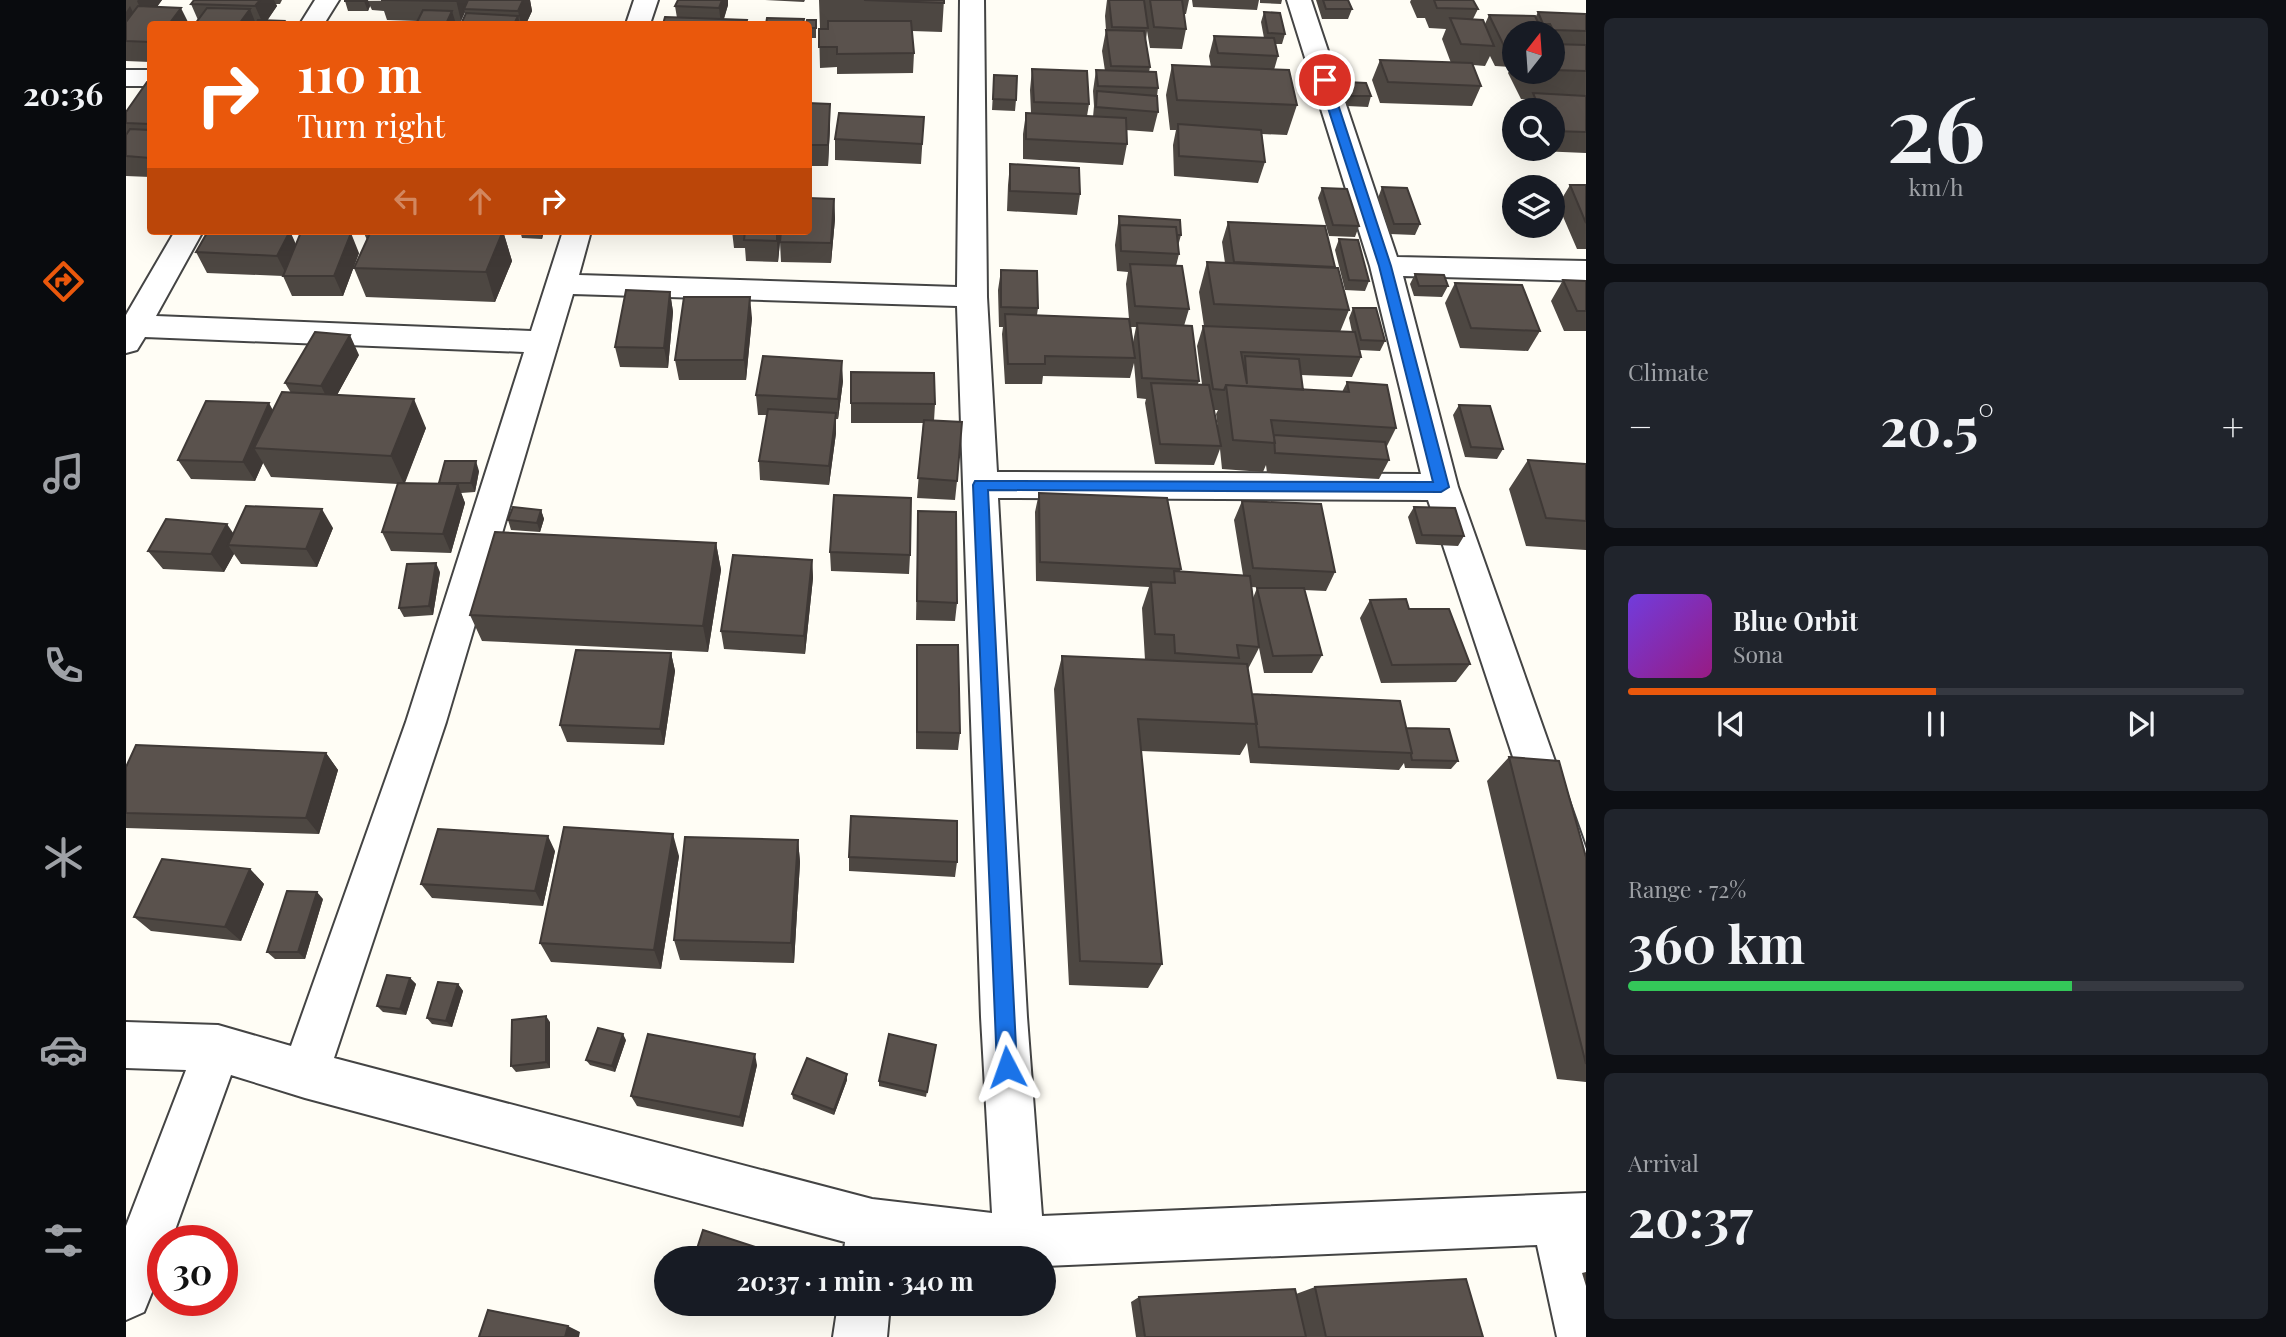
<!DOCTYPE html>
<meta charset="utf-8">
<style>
body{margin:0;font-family:"Playfair Display",serif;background:#20242c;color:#f1f3f6;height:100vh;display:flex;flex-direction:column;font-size:26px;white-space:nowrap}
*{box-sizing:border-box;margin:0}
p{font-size:23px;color:#9ea1a6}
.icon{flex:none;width:38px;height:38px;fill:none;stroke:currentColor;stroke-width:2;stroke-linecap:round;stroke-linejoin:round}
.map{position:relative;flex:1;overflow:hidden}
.details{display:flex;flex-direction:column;gap:18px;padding:18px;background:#0d0f14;width:700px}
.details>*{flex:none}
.top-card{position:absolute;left:21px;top:21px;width:665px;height:214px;border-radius:7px;box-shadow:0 7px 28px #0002;background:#ea580c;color:#fff;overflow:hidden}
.needle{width:46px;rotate:17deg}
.controls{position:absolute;left:1376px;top:21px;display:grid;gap:14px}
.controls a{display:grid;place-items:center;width:63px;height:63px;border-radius:50%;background:#171b24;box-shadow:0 7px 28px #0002;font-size:35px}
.speed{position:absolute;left:21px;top:1225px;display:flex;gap:14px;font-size:35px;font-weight:700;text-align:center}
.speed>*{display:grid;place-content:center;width:91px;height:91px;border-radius:50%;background:#171b24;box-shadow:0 7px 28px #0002;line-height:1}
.speed .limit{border:10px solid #d22;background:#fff;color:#111}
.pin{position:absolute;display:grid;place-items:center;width:60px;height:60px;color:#fff;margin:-30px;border:4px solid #fff;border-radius:50%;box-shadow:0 2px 7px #0007}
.me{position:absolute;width:77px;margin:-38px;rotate:356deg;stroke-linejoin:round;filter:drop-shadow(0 0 5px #0008)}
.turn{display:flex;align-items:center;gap:24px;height:147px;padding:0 35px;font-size:32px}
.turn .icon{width:91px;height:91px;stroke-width:2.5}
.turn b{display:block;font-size:49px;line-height:60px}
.lanes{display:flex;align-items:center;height:66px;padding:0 35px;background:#0003;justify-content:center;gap:35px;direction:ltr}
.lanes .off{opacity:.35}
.big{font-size:52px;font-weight:700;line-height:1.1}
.details .tile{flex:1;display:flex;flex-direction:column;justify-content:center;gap:10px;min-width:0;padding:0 24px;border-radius:10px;background:#20242c}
.details .dial{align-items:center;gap:0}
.dial b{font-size:91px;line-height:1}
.song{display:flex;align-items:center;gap:21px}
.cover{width:84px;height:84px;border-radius:10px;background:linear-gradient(135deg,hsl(260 70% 55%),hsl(310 70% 35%))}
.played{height:7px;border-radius:4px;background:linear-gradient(90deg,#ea580c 50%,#363941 50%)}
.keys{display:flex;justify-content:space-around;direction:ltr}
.heat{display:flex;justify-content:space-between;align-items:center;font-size:38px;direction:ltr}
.charge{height:10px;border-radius:5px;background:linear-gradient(90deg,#34c759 72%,#363941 0)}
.trip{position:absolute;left:528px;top:1246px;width:402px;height:70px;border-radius:35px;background:#171b24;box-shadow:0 7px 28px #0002;font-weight:700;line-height:70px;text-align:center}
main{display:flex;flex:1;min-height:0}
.dock{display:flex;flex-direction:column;width:126px;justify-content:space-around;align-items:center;background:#090b0e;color:#9ea1a6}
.dock .icon{width:49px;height:49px}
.dock .selected{color:#ea580c}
.dock b{font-size:32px;color:#f1f3f6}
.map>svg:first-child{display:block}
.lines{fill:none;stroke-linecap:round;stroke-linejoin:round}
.minor-casing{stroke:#444;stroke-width:4}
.minor{fill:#fff;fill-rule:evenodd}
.wall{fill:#4d4742;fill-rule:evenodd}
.shaded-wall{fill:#3f3936}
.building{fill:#5a524d;stroke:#3f3936;stroke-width:2}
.route{fill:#1a73e8;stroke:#114b97;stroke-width:2}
</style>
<main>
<nav class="dock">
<b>20:36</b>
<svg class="icon selected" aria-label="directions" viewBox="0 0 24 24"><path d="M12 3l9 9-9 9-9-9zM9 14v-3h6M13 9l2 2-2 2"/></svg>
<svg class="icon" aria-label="music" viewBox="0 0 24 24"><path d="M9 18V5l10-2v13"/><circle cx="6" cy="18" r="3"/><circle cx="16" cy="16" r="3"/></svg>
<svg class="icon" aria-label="phone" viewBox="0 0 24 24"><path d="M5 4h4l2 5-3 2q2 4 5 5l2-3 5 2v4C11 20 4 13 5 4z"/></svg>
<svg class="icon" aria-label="climate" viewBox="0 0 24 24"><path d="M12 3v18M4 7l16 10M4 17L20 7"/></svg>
<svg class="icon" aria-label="car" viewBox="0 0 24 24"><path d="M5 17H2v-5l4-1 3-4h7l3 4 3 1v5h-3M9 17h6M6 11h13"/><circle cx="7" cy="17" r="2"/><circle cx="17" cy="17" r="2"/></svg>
<svg class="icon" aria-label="filters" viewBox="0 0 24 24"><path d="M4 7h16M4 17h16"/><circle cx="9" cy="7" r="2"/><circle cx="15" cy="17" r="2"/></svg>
</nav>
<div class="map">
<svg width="1460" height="1337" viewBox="0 0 1460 1337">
<rect width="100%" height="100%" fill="#fffdf5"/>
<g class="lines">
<!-- minor casing -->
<g class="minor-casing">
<path id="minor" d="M189,0H213L198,24H174Z
M508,0H532L524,24H500Z
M834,0H858L861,297L871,472L1295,474L1244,266L1161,0H1185L1271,257L1460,261V281L1277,276L1332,487L1460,849V932L1445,926L1438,911L1302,500L872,498L901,1017L916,1216L1460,1193V1337H1431L1411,1245L919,1266V1258H818L769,1252V1258H717L719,1242L179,1098L105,1075L45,1241H37V1265L18,1312L0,1320V1226L60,1070L0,1068V1022L92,1025L165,1046L280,722L398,352L19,337L11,350L0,353V315L49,231H77L30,316L405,331L437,231H465L453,275L831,287ZM447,294L831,306L855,1017L866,1213L746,1199L208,1058L320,722Z
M0,70H24V86H0Z
M712,1304H764L761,1337H707Z"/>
</g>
<!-- minor -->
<use href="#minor" class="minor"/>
</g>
<!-- wall -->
<path class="wall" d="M0,0H36L31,7L24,24V62L0,61Z
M68,0H156L154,4H150L151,6L141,20L159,24H69L72,20L65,4Z
M404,0L406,11L400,24H335L340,15L339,12L335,21H329L330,24H290L292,21L261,20L258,11L246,10L244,6L242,11H222L219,1Z
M639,0H679L678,2Z
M693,0H818L816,32L786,31L788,53L787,73L711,74V67L694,68L693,29H702V28H694Z
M981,0H1063L1060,14H1058L1060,29L1056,49L1024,48L1021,31L1020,40L1024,67L1023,72L1032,88L1031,96L1032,112L1027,132L1000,130L1001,144L997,165L897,159V134L900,113H905L904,90L906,69L963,104L961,116L967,117L968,106L967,91L970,70L979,71L976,51L980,30L979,16Z
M1066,0H1133L1131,10L1067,7Z
M1134,0H1156L1155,4L1134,3Z
M1190,0H1222L1226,9L1222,19H1196Z
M1285,0H1347L1352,9L1347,19L1359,24L1363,15L1409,18L1412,12L1460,14V153L1413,151L1412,149H1426V110H1399L1404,100L1395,99L1382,73L1385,67L1369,66L1364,56L1359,66L1347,65L1355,86L1346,106L1254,103L1246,80L1254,60L1325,63L1316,39L1320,29L1303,28L1299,18H1291L1284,2ZM1388,33H1426V72H1388Z
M602,5L598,19L621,20V24H537L551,18L549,6Z
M1138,12L1159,34L1156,44H1149L1152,56L1148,70L1171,105L1161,135L1136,134L1139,162L1132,183L1048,176L1047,145L1050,130H1044L1040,95L1046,65L1085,67L1083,56L1088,36L1138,38L1135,22Z
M690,20V38H682V24Z
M868,75L890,100L889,111L866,110Z
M24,82V177L0,176V112Z
M1220,82L1245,96L1242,107L1221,106L1216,93Z
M682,103L704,124L702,166H682Z
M798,117L795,164L709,160V139Z
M884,164L954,194L951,215L881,211L882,185Z
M1444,185H1460V249H1451L1432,205Z
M1256,187L1294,224L1289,235L1264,234L1252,198Z
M1196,188L1233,226L1229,237L1203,236L1192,198Z
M708,199L709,219L705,263L655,262L654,242L652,262L620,261L619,248H608L606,231H655Z
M993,216L1055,235L1052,246L1053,254L1050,266L1063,309L1058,326L1073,381L1072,384H1076L1071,346L1077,326H1078L1073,292L1081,262L1099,263L1096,242L1102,222L1209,267L1223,310L1214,332H1226L1223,318L1227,308L1259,341L1254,351L1234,350L1235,357L1226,377L1175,375L1177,390L1216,392L1221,382L1270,428L1260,448L1263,460L1253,479L1141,473L1140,465L1137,472L1096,469L1094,449L1088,465L1029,464L1019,403L1020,399L1011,398L1008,363L1004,378L917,376L916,384H879L876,334L877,327H873L872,290L875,270L912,308L911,315L1003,319L1000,284L1002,272L991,271L989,245ZM1005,327H1010L1007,342ZM1088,410H1092L1090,414L1092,429Z
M237,231H377L386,261L369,302L240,297L228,268L241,240Z
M394,231H418L416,239L396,238Z
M1213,239L1243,281L1239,291L1219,290L1209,250Z
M170,244L233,253L217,296H166L157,276L81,273L70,252Z
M1289,274L1322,286L1316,297L1288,296L1284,284Z
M1437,280L1460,281V331H1438L1425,301Z
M1329,283L1414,331L1402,351L1334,348L1319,303Z
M544,292L547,312L542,368L494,367L489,347Z
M626,318L620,380H553L549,360Z
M233,355L211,395L300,428L279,483H313L353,471L349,492L335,493L339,503L325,553L265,551L256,532L272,484L145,477L137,463L129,481L65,479L52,460L147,411L165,393L159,383Z
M725,372L809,404L808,421L831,481L829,500L791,498L797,423H725Z
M717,381L712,419H710V433L703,485L634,480L633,461L641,415H632L630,395Z
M1333,405L1377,449L1371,459L1339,457L1327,415Z
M1402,460L1460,464V550L1400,546L1383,489Z
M913,493L1055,569L1054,571L1117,575L1108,520L1116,501L1209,572L1200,591L1178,590L1196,655L1186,673H1138L1133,648L1122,669L1126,694L1280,728L1332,761L1325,769L1279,768L1278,763L1273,770L1124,763L1121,743L1114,755L1015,751L1036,964L1022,988L943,985L928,689L936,656L1019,660L1016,608L1023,587L910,581L909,512ZM1125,587L1144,588H1131L1127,598Z
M1288,507L1338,536L1332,546L1290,544L1282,517Z
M415,510L418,519L414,532L385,530L382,520Z
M792,511L831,603L829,621L790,620Z
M207,528L191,567L115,564L108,554L98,572L37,569L22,551L108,533Z
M590,543L595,570L582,652L356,641L344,615Z
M704,552L784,555L783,574L705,571Z
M686,560L687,578L679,654L598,649L595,631Z
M314,572L307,615L278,617L273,608Z
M1244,600L1283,609L1344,664L1330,682L1255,683L1234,618Z
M791,645L834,733L832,750L790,749V662Z
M545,653L549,671L538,745L441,742L434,725Z
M200,753L212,770L193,834L0,828V767Z
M1383,757L1460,857V1082L1431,1079L1361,781Z
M672,840L674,862L668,963L554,960L548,940Z
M429,851L417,906L306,898L295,884Z
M553,856L535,969L425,962L414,943Z
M723,857L831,862L829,877L723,871Z
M124,869L138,884L115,941L25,931L8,917Z
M197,899L179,959H149L141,952Z
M284,978L290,984L280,1015L257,1012L251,1006Z
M332,984L337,991L326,1027L306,1024L301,1018Z
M424,1022V1068L390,1072L385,1066Z
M500,1040L489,1072L464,1065L460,1060Z
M810,1045L800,1097L753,1086V1081Z
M631,1065L617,1127L511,1106L505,1096Z
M721,1074V1080L708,1115L667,1099L666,1094Z
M1460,1272V1286L1456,1273Z
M1189,1287L1357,1337H1010L1005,1302L1013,1297L1170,1294Z"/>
<!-- shaded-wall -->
<path class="shaded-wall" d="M12,0H36L20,21L11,1Z
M134,0H148L151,6L139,24H137L129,6Z
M239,0H248H242L244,6L242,11L238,1Z
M330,0H343L338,9L339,12L335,21Z
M397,0H404L406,11L400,24H395L392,11Z
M596,0H602V5L596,24H595L593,8Z
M4,6L14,27L0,41V12Z
M55,8L63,24H43Z
M124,9L130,24H113Z
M326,11L330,24H320Z
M392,16L394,24H388Z
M704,104V124L702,166V145Z
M708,199L709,219L705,263V243Z
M164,231L173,251L161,276L151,256Z
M377,231L386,261L369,302L360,272Z
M414,231H418L416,239Z
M651,231H655L652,262L651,241Z
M225,233L233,253L217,296L208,276Z
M544,292L547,312L542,368L538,348Z
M624,297L626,318L620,380L618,360Z
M224,335L233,355L205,406L195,386Z
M716,361L717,381L712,419V399Z
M288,399L300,428L278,484L265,456Z
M143,403L154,423L128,448L137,463L129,481L117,462Z
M710,413V433L703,485V466Z
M350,461L353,471L349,492L345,483Z
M332,484L339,503L325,553L317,534Z
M196,509L207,528L191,567L180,549Z
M415,510L418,519L414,532L411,523Z
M101,524L114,543L102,545L108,554L98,572L85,554Z
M590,543L595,570L582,652L577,626Z
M686,560L687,578L679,654L678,636Z
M310,563L314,572L307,615L303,606Z
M545,653L549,671L538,745L534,729Z
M200,753L212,770L193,834L180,818Z
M547,834L553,856L535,969L528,950Z
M422,836L429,851L417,906L409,891Z
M672,840L674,862L668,963L665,943Z
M124,869L138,884L115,941L99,927Z
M191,892L197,899L179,959L172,952Z
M284,978L290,984L280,1015L274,1009Z
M332,984L337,991L326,1027L320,1021Z
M420,1016L424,1022V1068L420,1062Z
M497,1034L500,1040L489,1072L486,1066Z
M629,1054L631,1065L617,1127L614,1117Z
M721,1074V1080L708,1115V1110Z
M442,1326L454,1332L453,1337H439Z"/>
<!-- building -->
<path class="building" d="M68,0H134L129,6L65,4Z
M219,0H239L238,1H219Z
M255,0H330V1Z
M342,0H397L392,11L338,9Z
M552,0H596L593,8L549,6Z
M738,0H818V3Z
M983,0H1018L1022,28L986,27Z
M1024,0H1056L1060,29L1028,27Z
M1197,0H1222L1226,9H1200Z
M1308,0H1347L1352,9L1311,8Z
M12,6L55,8L43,24H24V42L0,41V22Z
M81,8L124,9L113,24H69Z
M297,10L326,11L320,24H290Z
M1138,12L1154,13L1159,34L1142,33Z
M1412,12L1460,14V31L1427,30L1424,24H1417Z
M340,13L392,16L388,24H335Z
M1363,15L1409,16L1417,33H1388V46H1378Z
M539,17L621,20L620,24H537Z
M641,18L678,19L677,24H640Z
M1324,18L1357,20L1368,46L1335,44Z
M132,20L158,21L155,24H130Z
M681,20H690V28H682V24H680Z
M702,21H785L788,53L711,54V47H693V29H702Z
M980,30L1018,31L1024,67L985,66Z
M1088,36L1148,38L1152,56L1092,53Z
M1426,44L1460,45V71L1426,70Z
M1254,60L1346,63L1355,86L1262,82Z
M1046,65L1163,70L1171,105L1051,100Z
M906,69L961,71L963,104L908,102Z
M970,70L1030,72L1032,88L972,86Z
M868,75L891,76L890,100L867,99Z
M21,82H24V124L0,123V112Z
M1220,82L1240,83L1245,96H1225Z
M971,91L1031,96L1032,112L970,107Z
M1407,93L1460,96V132L1426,131V110H1414Z
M682,103L704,104L702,145H682Z
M713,113L798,117L796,144L709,139Z
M900,113L1000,118L1001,144L900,139Z
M1052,124L1135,130L1139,162L1053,156Z
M4,129L24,130V158L0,156V135Z
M884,164L953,168L954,194L884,191Z
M1444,185H1460V223Z
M1256,187L1281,188L1294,224H1268Z
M1196,188L1221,189L1233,226L1207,225Z
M682,198L708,199L705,243L654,242L655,231H682Z
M993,216L1054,220L1055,235H1051L1050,227L994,225V232Z
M1102,222L1199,226L1209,267L1108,262Z
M994,225L1050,227L1053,254L995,251Z
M82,231H164L151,256L70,252Z
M245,231H377L360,272L228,268Z
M619,231H651V241L618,240Z
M175,232L225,233L208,276H157Z
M1213,239L1232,240L1243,281L1223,280Z
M1081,262L1212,268L1223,310L1088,304Z
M1004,264L1056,266L1063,309L1009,306Z
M875,270L911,271L912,308L875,307Z
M1289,274L1318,275L1322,286H1293Z
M1437,280L1460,281V311H1451Z
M1329,283L1396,285L1414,331L1345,328Z
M500,290L544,292L538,348L489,347Z
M558,297H624L618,360H549Z
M1227,308H1250L1259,341L1235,340Z
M879,314L1003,319L1009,358L919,356V364H882Z
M1011,323L1066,326L1073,381L1016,378Z
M1077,326L1229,332L1235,357L1115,352L1121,384L1119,356L1173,359L1177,390L1100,385L1098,390L1087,389Z
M189,332L224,335L195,386L159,383Z
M637,356L716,361L712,399L630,395Z
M725,372L808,373L809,404L725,403Z
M1221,382L1261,385L1270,428L1145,420L1149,443L1107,440L1100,385L1223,392Z
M1025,383L1083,385L1095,446L1034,444Z
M156,392L288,399L265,456L128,448Z
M80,401L143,403L117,462L52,460Z
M1333,405L1364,406L1377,449L1345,447Z
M642,409L710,413L703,466L633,461Z
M798,420L836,422L831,481L792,478Z
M1148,435L1259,442L1263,460L1149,453Z
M1402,460L1460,464V521L1420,518Z
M319,461H350L345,483H313Z
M272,483L332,484L317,534L256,532Z
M913,493L1041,498L1055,569L914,562Z
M708,495L785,498L784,555L704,552Z
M1116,501L1195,504L1209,572L1127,568Z
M120,506L196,509L180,549L102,545Z
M387,507L415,510L411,523L382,520Z
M1288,507L1329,508L1338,536L1296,535Z
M792,511L830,512L831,603L791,601Z
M40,519L101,524L85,554L22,551Z
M369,532L590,543L577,626L344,615Z
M607,555L686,560L678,636L595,631Z
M310,563L303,606L273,608L281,564Z
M1048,571L1124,576L1133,647L1111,645L1113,658L1049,653L1048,635L1029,634L1025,582L1049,583Z
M1131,588H1178L1196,655L1147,656Z
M1280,599L1283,609H1323L1344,664L1266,665L1244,600Z
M791,645H832L834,733L791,732Z
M450,650L545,653L534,729L434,725Z
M936,656L1121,664L1131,724L1012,719L1036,964L954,961Z
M1126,694L1274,701L1286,753L1133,747Z
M1280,728L1323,729L1332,761L1286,760L1285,755L1286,753Z
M10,745L200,753L180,818L0,813V767Z
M1383,757L1433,761L1460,857V1064Z
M725,816L831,821V862L723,857Z
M438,827L547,834L528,950L414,943Z
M312,829L422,836L409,891L295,884Z
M559,837L672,840L665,943L548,940Z
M36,859L124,869L99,927L8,917Z
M161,891L191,892L172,952H141Z
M261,975L284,978L274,1009L251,1006Z
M312,982L332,984L320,1021L301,1018Z
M420,1016V1062L385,1066L386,1020Z
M472,1028L497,1034L486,1066L460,1060Z
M522,1034L629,1054L614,1117L505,1096Z
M763,1034L810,1045L801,1092L753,1081Z
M681,1058L721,1074L708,1110L666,1094Z
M577,1230L648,1253L647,1258H568Z
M1340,1279L1357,1337H1200L1189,1287Z
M1169,1289L1180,1337H1019L1013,1297Z
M362,1310L442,1326L439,1337H353Z"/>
<!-- route -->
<path class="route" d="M1199,77L1204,80L1265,266L1323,487L1315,492L862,490L891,1067L888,1074L881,1077L874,1074L871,1067L847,485L849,481L1307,482L1253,266L1193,80Z"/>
</svg>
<div class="controls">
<a><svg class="needle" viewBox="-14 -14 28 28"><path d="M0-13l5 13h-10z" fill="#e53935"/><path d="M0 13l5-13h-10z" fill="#9ea1a6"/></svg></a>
<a><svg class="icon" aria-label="search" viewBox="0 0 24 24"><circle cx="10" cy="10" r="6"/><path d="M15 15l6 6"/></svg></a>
<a><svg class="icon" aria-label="layers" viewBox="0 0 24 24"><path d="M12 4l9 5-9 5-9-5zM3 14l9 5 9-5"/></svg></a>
</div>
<div class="speed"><div class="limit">30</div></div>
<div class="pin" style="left:1199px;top:80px;background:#d93025"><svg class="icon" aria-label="arrive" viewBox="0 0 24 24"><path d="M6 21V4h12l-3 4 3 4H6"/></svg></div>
<svg class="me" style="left:881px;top:1067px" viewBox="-20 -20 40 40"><path d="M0-17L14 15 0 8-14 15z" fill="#1a73e8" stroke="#fff" stroke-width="4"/></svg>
<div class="trip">20:37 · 1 min · 340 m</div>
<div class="top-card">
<div class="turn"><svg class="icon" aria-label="right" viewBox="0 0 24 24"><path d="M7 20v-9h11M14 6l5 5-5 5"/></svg><div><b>110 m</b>Turn right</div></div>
<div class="lanes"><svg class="icon off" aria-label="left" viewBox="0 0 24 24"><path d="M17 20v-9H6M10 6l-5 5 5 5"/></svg><svg class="icon off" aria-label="ahead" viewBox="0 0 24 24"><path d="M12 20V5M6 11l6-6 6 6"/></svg><svg class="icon" aria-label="right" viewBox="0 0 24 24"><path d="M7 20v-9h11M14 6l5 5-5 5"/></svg></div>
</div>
</div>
<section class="details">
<div class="tile dial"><b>26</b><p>km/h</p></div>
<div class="tile"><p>Climate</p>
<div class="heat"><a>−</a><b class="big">20.5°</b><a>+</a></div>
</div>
<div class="tile">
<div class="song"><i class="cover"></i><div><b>Blue Orbit</b><p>Sona</p></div></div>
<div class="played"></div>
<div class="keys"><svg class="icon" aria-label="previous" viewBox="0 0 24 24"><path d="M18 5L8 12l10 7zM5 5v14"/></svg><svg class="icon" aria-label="pause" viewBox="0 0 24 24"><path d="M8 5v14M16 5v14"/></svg><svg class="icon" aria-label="next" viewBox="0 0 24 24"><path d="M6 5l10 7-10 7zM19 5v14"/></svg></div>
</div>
<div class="tile"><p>Range · 72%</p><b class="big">360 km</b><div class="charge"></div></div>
<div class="tile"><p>Arrival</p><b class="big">20:37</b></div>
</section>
</main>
